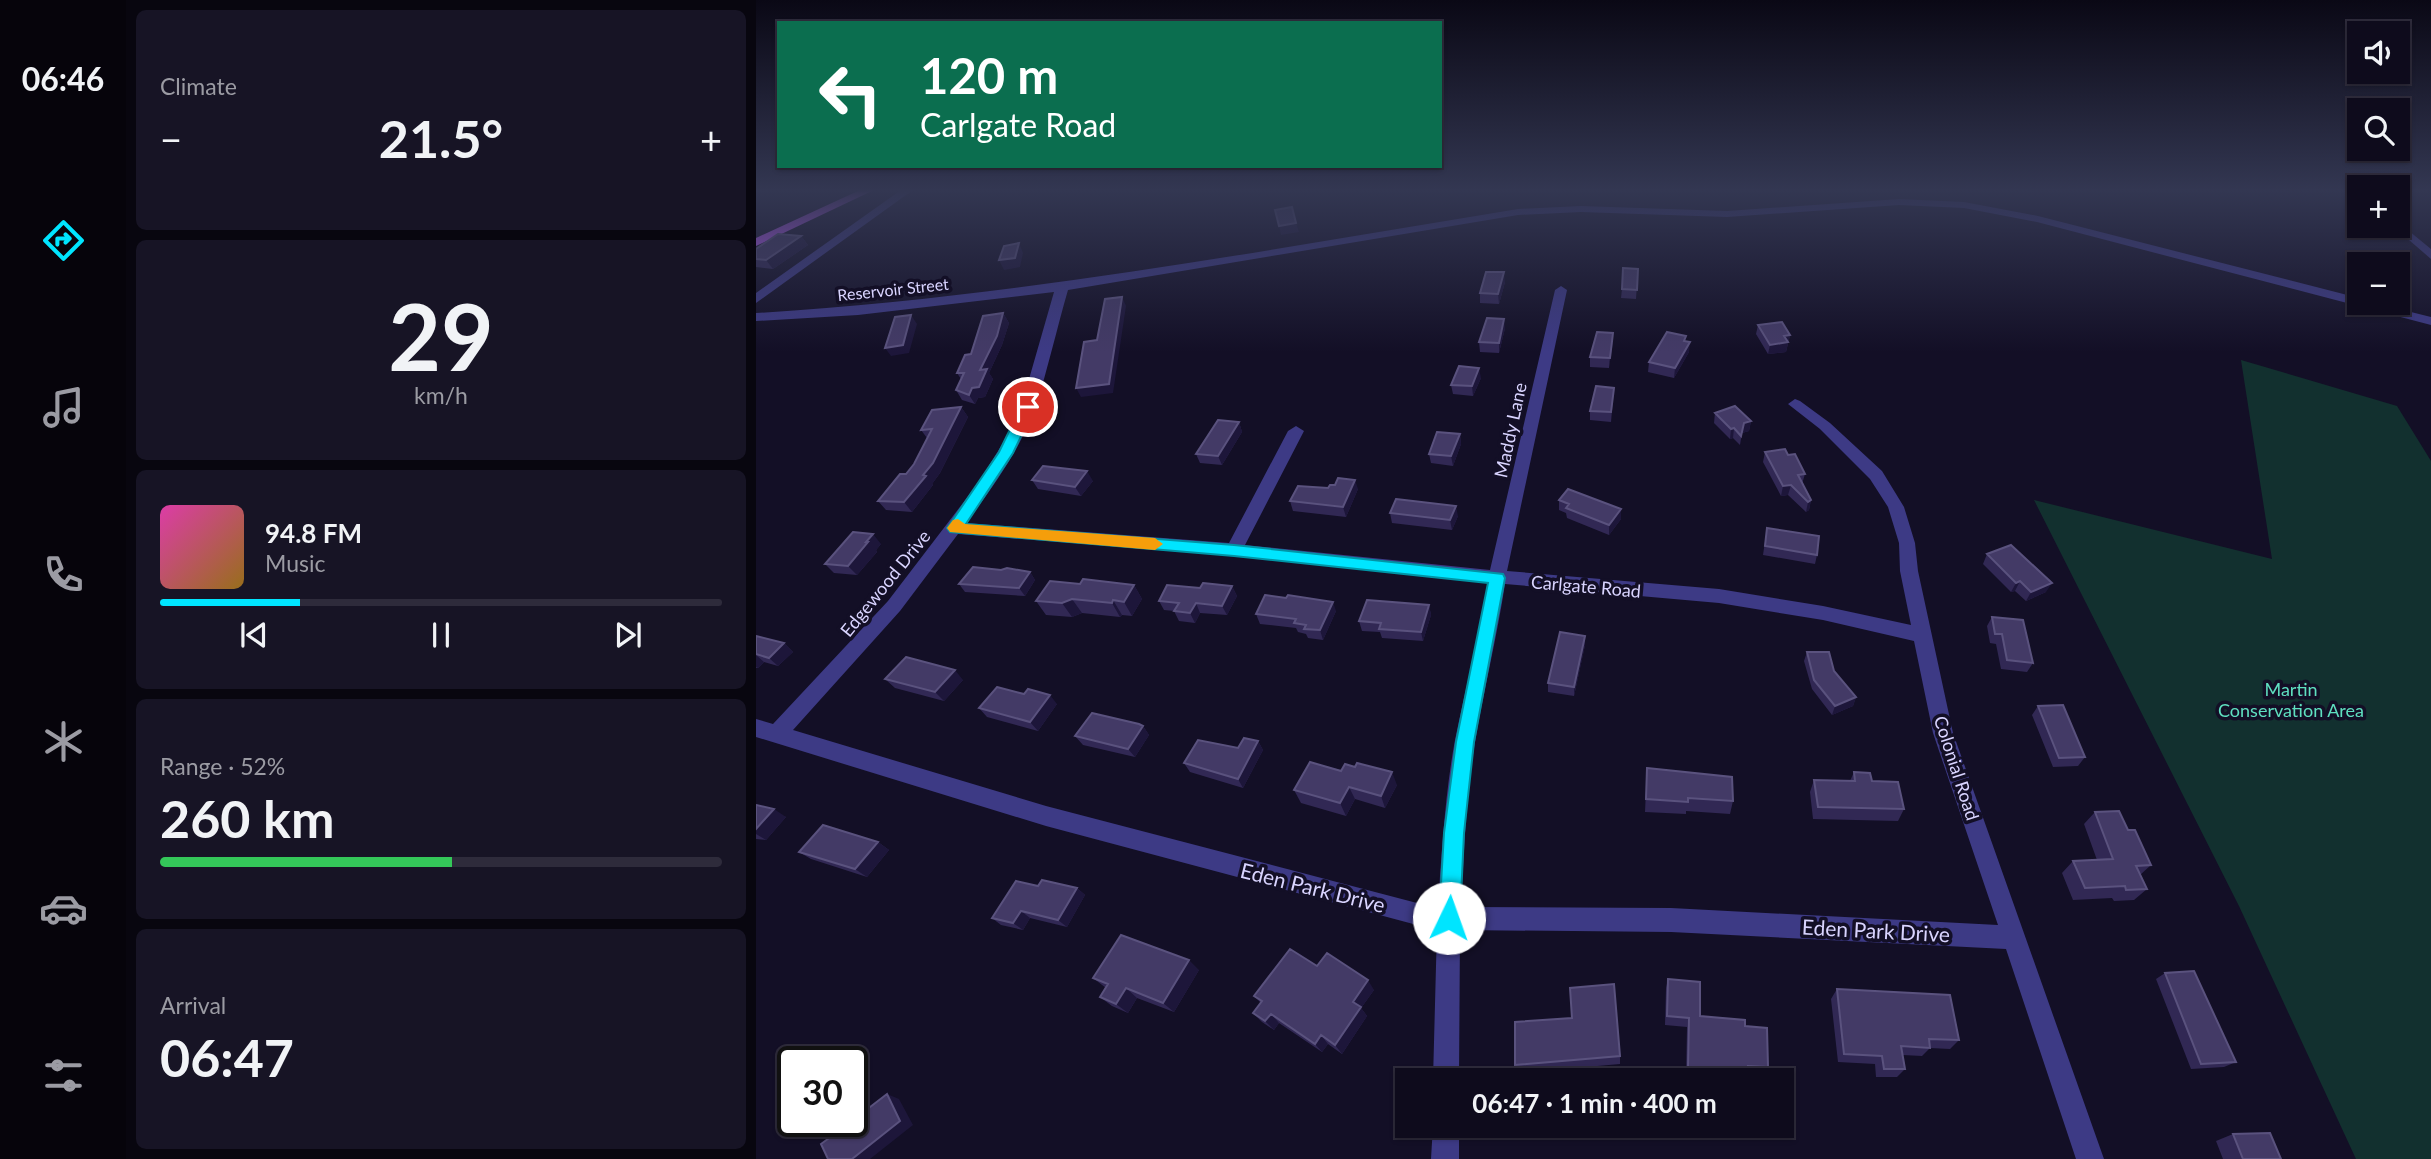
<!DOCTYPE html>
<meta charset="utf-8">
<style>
body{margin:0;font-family:Lato,sans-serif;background:#171425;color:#f1f3f6;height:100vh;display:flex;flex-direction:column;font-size:26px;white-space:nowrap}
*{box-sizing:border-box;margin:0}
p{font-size:23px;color:#9b9ba3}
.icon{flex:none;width:38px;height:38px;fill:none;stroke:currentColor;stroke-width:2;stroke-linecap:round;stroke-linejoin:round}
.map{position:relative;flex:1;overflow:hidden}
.side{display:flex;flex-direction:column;gap:10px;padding:10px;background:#08060f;width:630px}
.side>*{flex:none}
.hud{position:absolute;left:21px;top:21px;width:665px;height:147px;border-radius:0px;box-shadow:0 2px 5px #0004,0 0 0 2px #2e2b3b;background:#0b6e4f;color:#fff;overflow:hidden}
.buttons{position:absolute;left:1591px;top:21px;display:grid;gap:14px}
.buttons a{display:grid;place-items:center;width:63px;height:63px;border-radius:0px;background:#0e0b1c;box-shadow:0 2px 5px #0004,0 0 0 2px #2e2b3b;font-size:35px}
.speed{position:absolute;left:21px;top:1046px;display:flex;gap:14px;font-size:35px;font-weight:700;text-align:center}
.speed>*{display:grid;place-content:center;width:91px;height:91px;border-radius:50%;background:#0e0b1c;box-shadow:0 2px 5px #0004,0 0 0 2px #2e2b3b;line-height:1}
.speed .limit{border:4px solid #111;border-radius:10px;background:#fff;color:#111}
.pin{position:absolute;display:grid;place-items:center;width:60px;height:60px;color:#fff;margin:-30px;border:4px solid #fff;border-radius:50%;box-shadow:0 2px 7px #0007}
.me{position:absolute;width:77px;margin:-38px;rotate:3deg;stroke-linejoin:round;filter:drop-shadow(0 0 5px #0008)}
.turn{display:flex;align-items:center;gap:24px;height:147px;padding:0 28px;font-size:32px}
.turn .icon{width:91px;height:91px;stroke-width:2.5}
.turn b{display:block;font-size:49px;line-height:60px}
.big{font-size:52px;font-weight:700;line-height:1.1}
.side .widget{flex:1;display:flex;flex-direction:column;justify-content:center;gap:10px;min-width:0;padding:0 24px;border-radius:10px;background:#171425}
.side .dial{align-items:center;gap:0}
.dial b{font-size:91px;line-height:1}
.song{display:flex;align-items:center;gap:21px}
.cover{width:84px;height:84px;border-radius:10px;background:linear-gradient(135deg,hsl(320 70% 55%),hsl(40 70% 35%))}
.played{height:7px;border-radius:4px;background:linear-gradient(90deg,#00e5ff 25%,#2e2b3b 25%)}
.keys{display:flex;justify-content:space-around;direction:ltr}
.heat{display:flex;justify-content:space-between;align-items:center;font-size:38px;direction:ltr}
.charge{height:10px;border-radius:5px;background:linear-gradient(90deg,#34c759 52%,#2e2b3b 0)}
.trip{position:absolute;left:639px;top:1068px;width:399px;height:70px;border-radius:0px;background:#0e0b1c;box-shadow:0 2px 5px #0004,0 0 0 2px #2e2b3b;font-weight:700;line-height:70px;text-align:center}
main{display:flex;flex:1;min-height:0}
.tab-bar{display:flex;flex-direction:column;width:126px;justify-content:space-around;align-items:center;background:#06040b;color:#9b9ba3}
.tab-bar .icon{width:49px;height:49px}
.tab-bar .selected{color:#00e5ff}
.tab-bar b{font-size:32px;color:#f1f3f6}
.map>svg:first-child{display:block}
.green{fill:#12302f}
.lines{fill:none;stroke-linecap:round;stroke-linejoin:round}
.minor{fill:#3d3a85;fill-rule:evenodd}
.major{fill:#c25bff;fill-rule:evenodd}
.wall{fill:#312854}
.shaded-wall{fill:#1d163a}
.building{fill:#433a66;stroke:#5a527e;stroke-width:2}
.route{fill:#00e5ff;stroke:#0095a6;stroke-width:2}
.slow{fill:#f59e0b}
.labels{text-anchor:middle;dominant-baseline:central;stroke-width:7;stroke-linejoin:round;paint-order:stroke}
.far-street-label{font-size:16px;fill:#d9d4ff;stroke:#130f26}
.street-label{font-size:18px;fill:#d9d4ff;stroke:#130f26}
.park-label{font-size:18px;fill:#5fe0c0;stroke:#130f26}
.near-street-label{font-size:21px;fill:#d9d4ff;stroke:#130f26}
</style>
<main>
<nav class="tab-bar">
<b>06:46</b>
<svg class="icon selected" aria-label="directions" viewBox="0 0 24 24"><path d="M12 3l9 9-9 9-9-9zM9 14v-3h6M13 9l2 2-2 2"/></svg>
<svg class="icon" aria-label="music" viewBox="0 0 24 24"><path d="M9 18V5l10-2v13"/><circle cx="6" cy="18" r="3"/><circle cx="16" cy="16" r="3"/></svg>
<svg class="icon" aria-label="phone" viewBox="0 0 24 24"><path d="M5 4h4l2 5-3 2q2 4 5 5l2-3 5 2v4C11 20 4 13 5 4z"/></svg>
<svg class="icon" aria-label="climate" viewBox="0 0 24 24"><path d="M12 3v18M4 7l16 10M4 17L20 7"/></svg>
<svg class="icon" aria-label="car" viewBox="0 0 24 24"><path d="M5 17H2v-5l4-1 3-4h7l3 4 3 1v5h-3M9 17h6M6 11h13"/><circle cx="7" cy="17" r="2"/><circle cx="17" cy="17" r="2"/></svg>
<svg class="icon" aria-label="filters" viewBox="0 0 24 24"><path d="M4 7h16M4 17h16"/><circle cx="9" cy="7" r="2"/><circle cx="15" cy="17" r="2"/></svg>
</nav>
<section class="side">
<div class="widget"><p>Climate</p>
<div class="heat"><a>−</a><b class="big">21.5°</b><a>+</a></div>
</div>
<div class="widget dial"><b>29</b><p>km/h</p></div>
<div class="widget">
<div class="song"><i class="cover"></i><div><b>94.8 FM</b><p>Music</p></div></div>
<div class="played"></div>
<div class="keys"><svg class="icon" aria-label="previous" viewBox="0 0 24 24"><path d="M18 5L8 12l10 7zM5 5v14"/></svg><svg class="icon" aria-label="pause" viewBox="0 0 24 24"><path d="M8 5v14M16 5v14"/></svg><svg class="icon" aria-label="next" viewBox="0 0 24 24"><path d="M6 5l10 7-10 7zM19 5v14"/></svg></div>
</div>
<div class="widget"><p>Range · 52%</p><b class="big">260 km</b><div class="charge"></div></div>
<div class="widget"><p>Arrival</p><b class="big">06:47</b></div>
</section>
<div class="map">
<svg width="1675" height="1159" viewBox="0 0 1675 1159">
<rect width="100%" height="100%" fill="#130f26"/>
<!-- green -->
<path class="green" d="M1485,360L1641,406L1675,461V1159H1600L1483,906L1278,500L1516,559Z"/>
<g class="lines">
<!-- minor -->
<path class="minor" d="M145,190H157L0,303V293Z
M1595,190H1603V196Z
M1143,199L1208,202L1282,216L1603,298V303H1619L1675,317V325L1281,222L1208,208L1143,205L971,217L825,212L762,215L312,290C301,328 292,368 280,406C265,448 237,487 210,523L473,543L532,431L540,426L548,431L489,545L734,570L799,290L805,286L811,290L751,571L963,589L1067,606L1155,625L1144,571L1143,543L1132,507L1114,479L1064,429L1032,404L1039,399L1044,401L1074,423L1126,471L1148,507L1159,543L1162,571L1197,733L1348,1159H1320L1250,949L915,932L704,930L703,1080H677L681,928L661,925L290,826L0,737V719L17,724L132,601L223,482L250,438L265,407L298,292L102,315L0,321V313C256,298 509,250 762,209L825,206L971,211ZM202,534L478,556L732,583C723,636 710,687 699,740C689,794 686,850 682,905L661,903L290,806L37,730L144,611ZM749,584L963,603L1067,620L1158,641L1177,733L1242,925L915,908L705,907C708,852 710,796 719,742C728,689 741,637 749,584Z
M1642,222L1675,249V259L1638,227Z
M677,1125H703V1159H675Z"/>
<!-- major -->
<path class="major" d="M104,190H118L0,246V238Z"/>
</g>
<!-- wall -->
<path class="wall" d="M45,236L52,245L17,269L0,267V249Z
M882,269L880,299L865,298L866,289Z
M749,282L743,304L724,303V293Z
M247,313L253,323L246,345L233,373L237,379L229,397L222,398L219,404L206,400L200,390L205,379L201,373Z
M1002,325L1034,335L1030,352L1012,354L1000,334Z
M749,328L743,353L724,352L723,342Z
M857,333L853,368L834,367V357Z
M930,342L933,352L918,378L892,372L893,362Z
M725,378L717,396L697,394L695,385Z
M858,388L855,422L834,420V411Z
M205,407L212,417L184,473L176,484L177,485L156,512L130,510L122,501L150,474L158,464L171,438L165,430Z
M959,413L995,421L993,431L986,433L984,445L977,438L974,439L958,423Z
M483,422L486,432L466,465L444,463L440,454Z
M704,434L705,444L697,466L675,463L673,454Z
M1009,452L1032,455L1049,474L1046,484L1055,500L1053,510L1050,512L1032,495L1025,496L1007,462Z
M276,480L337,481L325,496L282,489Z
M572,488L602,489L590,517L537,511L534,501Z
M803,500L865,509V519L853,535L811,518L810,513L803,510Z
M634,513L702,516L696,530L636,523Z
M1011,528L1061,555L1059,564L1007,555Z
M125,544L120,550L121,552L101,575L78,573L69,564Z
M1231,554L1290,592L1270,601L1259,591L1255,592L1227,564Z
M245,570L274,572L279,580L269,596L209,592L203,584Z
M324,584L378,585L386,599L376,616L366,615L364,617L326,613L316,617L290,615L280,601Z
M476,586L481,596L471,615L444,613L439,623L423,621L418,611L408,610L403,601L444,588Z
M673,605L675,615L667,641L626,638L624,632L606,631L603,621Z
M580,611L567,640L552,638L550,634L542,632L540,628L504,624L500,614Z
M1236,617L1277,663L1271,672L1245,669L1240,644L1234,643L1231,626Z
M0,636L28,643L37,652L22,666L8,662L2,668H0Z
M829,645L818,696L792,692V683Z
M1051,652L1078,671L1100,697L1097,706L1076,715L1056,689L1048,661Z
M129,679L207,680L188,701L139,688Z
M301,704L282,731L231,717L223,708Z
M1282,706L1329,757L1322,766L1297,767L1276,715Z
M387,726L393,735L379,757L327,745L319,736Z
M502,741L507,750L487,788L434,772L428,763L482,748Z
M554,762L641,785L629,808L599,799L590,816L545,803L538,790Z
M891,768L977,801L974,814L930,811V814L889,812Z
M1098,772L1116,781L1148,809L1142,821L1057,819L1054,792L1058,780L1094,781Z
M0,805L30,817L10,840L0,839Z
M1339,812L1372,830L1395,865L1384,875L1391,889L1378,900L1358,901L1356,898L1317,900L1306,873L1317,861L1341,860L1328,824Z
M122,842L133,850L111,877L55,859L43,852Z
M282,886L321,888L329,895L311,927L274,918L267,930L245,925L236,918Z
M561,966L618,990L605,1008L611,1016L586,1054L572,1044L566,1052L523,1023L518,1030L506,1022L497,1013L505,1003L498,996Z
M443,970L418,1012L381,998L372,1013L356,1006L344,997L350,988L337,978Z
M1409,973L1480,1062L1468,1067L1435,1069L1400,979Z
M912,979L944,1016L989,1026L1012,1067L1007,1075L992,1074L990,1080H965L930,1076L931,1027L909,1025L910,988Z
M1081,989L1203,1040L1194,1049L1174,1048L1166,1056L1147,1055L1149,1069L1141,1077H1120L1119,1064L1082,1062L1075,999Z
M816,1018L864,1056V1064L761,1073L759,1065Z
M1477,1134L1525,1159H1467L1460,1141Z"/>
<!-- shaded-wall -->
<path class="shaded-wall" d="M540,223L543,232L525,235L523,226Z
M45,236L52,245L17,269L10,260Z
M263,243L267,253L264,267L248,270L243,260Z
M748,272L749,282L743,304L742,294Z
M366,297L370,306L357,393L325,397L320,388Z
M247,313L253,323L246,345L233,373L237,379L229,397L222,398L219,404L213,395Z
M155,315L161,324L153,353L135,356L129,348Z
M748,319L749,328L743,353V343Z
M857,333V342L853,368L854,358Z
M1034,335L1030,352L1012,354L1014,345L1028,336Z
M934,342L933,352L918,378L919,368Z
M723,368L725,378L717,396L716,386Z
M205,407L212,417L184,473L176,484L177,485L156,512L148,502L167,475Z
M995,421L993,431L986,433L984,445L988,423Z
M483,422L486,432L466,465L462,456Z
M978,428L977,438L974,439L975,429Z
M704,434L705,444L697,466L695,456Z
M331,471L337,481L325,496L319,487Z
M599,480L602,489L590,517L587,507Z
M1035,485L1032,495L1025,496L1027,486Z
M1055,500L1053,510L1050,512L1052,502Z
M700,506L702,516L696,530L694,520Z
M865,509V519L853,535V525Z
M117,534L125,544L120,550L121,552L101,575L92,566Z
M274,572L279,580L269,596L263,588Z
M1264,581L1259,591L1255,592L1260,583Z
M1296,583L1290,592L1270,601L1275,592Z
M378,585L386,599L376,616L368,602Z
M476,586L481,596L471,615L466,606Z
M316,599L326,613L316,617L306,603Z
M357,600L366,615L364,617L356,603Z
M577,602L580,611L567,640L564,630Z
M440,603L444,613L439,623L434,613Z
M673,605L675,615L667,641L665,632Z
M829,636V645L818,696V687Z
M28,643L37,652L22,666L13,658Z
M0,655L8,662L2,668L0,667Z
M199,670L207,680L188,701L179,692Z
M294,695L301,704L282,731L274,722Z
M1100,697L1097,706L1076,715L1079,706Z
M387,726L393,735L379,757L372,749Z
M502,741L507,750L487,788L482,779Z
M636,772L641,785L629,808L625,796Z
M593,787L599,799L590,816L584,803Z
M18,809L30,817L10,840L0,834V829Z
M122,842L133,850L111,877L99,869Z
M321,888L329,895L311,927L302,920Z
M265,911L274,918L267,930L257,923Z
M433,960L443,970L418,1012L407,1003Z
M612,980L618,990L605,1008L611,1016L586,1054L579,1045L597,1002Z
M370,988L381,998L372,1013L360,1004Z
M515,1014L523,1023L518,1030L509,1021Z
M565,1035L572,1044L566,1052L559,1044Z
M131,1094L143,1099L157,1125L114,1159H96Z"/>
<!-- building -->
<path class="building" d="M536,207L540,223L523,226L519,210Z
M22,234L45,236L10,260L0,259V249Z
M263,243L259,258L243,260L248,246Z
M867,268L882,269L881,290L866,289Z
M730,272H748L742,294L724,293Z
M366,297L353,384L320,388L328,342L341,340L349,299Z
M247,313L241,336L224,370L231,369L223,387L216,388L213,395L200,390L208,373H201L209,355L215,354L227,316Z
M155,315L147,345L129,348L139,317Z
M731,318L748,319L743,343L723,342Z
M1026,322L1034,335L1028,336L1032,342L1014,345L1002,325Z
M841,332L857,333L854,358L834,357Z
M911,332L930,336L928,341L934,342L919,368L893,362Z
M703,366L723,368L716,386L695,385Z
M840,386L858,388L855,412L834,411Z
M979,406L995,421L988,423L985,436L978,428L975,429L959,413Z
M205,407L177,463L167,475L170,476L148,502L122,501L144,474H150L158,464L176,429L165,430L176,410Z
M462,420L483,422L462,456L440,454Z
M681,432L704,434L695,456L673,454Z
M1029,449L1032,455L1039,454L1049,474L1042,475L1055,500L1052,502L1035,485L1027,486L1009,452Z
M287,466L331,471L319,487L276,480Z
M582,478L599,480L587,507L534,501L542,486L572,488L574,485H579Z
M812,489L865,509L853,525L810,508L813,504L803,500Z
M640,499L700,506L694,520L634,513Z
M1011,528L1063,536L1061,555L1009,546Z
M97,532L117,534L110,542H112L92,566L69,564Z
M1255,545L1296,583L1275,592L1264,581L1260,583L1231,554Z
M217,567L245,570L251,568L274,572L263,588L203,584Z
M327,579L378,585L368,602L357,600L356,603L316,599L306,603L280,601L294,581L324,584Z
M447,583L476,586L466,606L440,603L434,613L418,611L423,603L403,601L411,585L444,588Z
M509,595L530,598L532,595L577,602L564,630L548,629L550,625L538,623L540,619L500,614Z
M611,600L673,605L665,632L623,629L625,623L603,621Z
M1236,617L1267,620L1277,663L1251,660L1246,634H1239Z
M804,632L829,636L818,687L792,683Z
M0,636L28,643L13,658L0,654Z
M1051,652H1073L1078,671L1100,697L1079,706L1058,680Z
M150,657L199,670L179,692L129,679Z
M241,687L268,694L272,689L294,695L274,722L223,708Z
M1307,705L1329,757L1303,758L1282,706Z
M336,713L383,724L387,726L372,749L319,736Z
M488,738L502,741L482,779L428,763L442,740L482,748Z
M554,762L585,771L589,764L599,767L601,763L636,772L625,796L593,787L584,803L538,790Z
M891,768L976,777L977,801L932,798V802L890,799Z
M1098,772L1114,773L1116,781L1142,782L1148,809L1062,807L1058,780L1099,781Z
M0,805L18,809L0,829Z
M1363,811L1372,830H1379L1395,865L1380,866L1391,889L1370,890L1369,886L1329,888L1317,861L1357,859L1339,812Z
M67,825L122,842L99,869L43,852Z
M286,880L321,888L302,920L265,911L257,923L236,918L260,881L282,886Z
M365,935L433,960L407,1003L370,988L360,1004L344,997L352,984L337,978Z
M534,949L561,966L571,953L612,980L597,1002L605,1007L579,1045L565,1035L559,1044L515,1014L509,1021L497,1013L506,1001L498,996Z
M1438,971L1480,1062L1445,1064L1409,973Z
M912,979L944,982V1016L989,1020V1026L1011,1028L1012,1067L992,1066V1074L932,1068L933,1018L911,1016Z
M858,984L864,1056L759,1065V1022L816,1018L814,988Z
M1081,989L1194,995L1203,1040L1173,1039L1174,1048L1145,1046L1149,1069H1128L1126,1056L1088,1054Z
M131,1094L144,1121L96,1159H72L65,1144L95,1122H96V1121Z
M1514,1133L1525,1159H1487L1477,1134Z"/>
<!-- sky -->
<linearGradient id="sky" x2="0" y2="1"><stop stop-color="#0a0815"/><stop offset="0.54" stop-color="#333752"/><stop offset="1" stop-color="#333752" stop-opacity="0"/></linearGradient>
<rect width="1675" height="352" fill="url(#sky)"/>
<!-- route -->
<path class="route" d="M272,403L279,407L257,453L210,524L478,545L747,574L749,578L718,742L708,833L704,918L701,925L693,928L686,925L683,918L688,833L700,742L732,583L478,556L194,532L191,528L194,524L243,452L265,407Z"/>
<!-- slow -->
<path class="slow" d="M202,519L209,524L399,538L407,544L399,550L194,532L191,528L197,520Z"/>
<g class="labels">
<!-- far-street labels -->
<g class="far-street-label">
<text transform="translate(137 289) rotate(-6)">Reservoir Street</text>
</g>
<!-- street labels -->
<g class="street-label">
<text transform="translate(754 430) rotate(-78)">Maddy Lane</text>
<text transform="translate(129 583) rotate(-51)">Edgewood Drive</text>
<text transform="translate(830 586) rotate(5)">Carlgate Road</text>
<text transform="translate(1201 768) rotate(72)">Colonial Road</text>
</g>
<!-- park labels -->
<g class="park-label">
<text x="1535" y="689">Martin<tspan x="1535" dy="21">Conservation Area</tspan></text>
</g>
<!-- near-street labels -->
<g class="near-street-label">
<text transform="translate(557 887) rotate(14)">Eden Park Drive</text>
<text transform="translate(1120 930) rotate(3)">Eden Park Drive</text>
</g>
</g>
</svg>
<div class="buttons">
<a><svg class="icon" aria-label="sound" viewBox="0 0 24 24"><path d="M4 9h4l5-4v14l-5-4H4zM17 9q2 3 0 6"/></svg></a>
<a><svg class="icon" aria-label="search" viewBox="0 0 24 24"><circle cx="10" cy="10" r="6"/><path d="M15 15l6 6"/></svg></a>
<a>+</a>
<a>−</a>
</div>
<div class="speed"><div class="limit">30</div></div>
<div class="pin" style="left:272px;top:407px;background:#d93025"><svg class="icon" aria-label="arrive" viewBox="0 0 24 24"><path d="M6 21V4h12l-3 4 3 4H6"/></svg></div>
<svg class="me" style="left:693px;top:918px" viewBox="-20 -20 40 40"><circle r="19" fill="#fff"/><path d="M0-13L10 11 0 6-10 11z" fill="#00e5ff"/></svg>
<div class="trip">06:47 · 1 min · 400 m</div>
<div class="hud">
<div class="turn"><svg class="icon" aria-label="left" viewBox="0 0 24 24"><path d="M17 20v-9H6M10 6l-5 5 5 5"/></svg><div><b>120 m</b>Carlgate Road</div></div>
</div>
</div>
</main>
